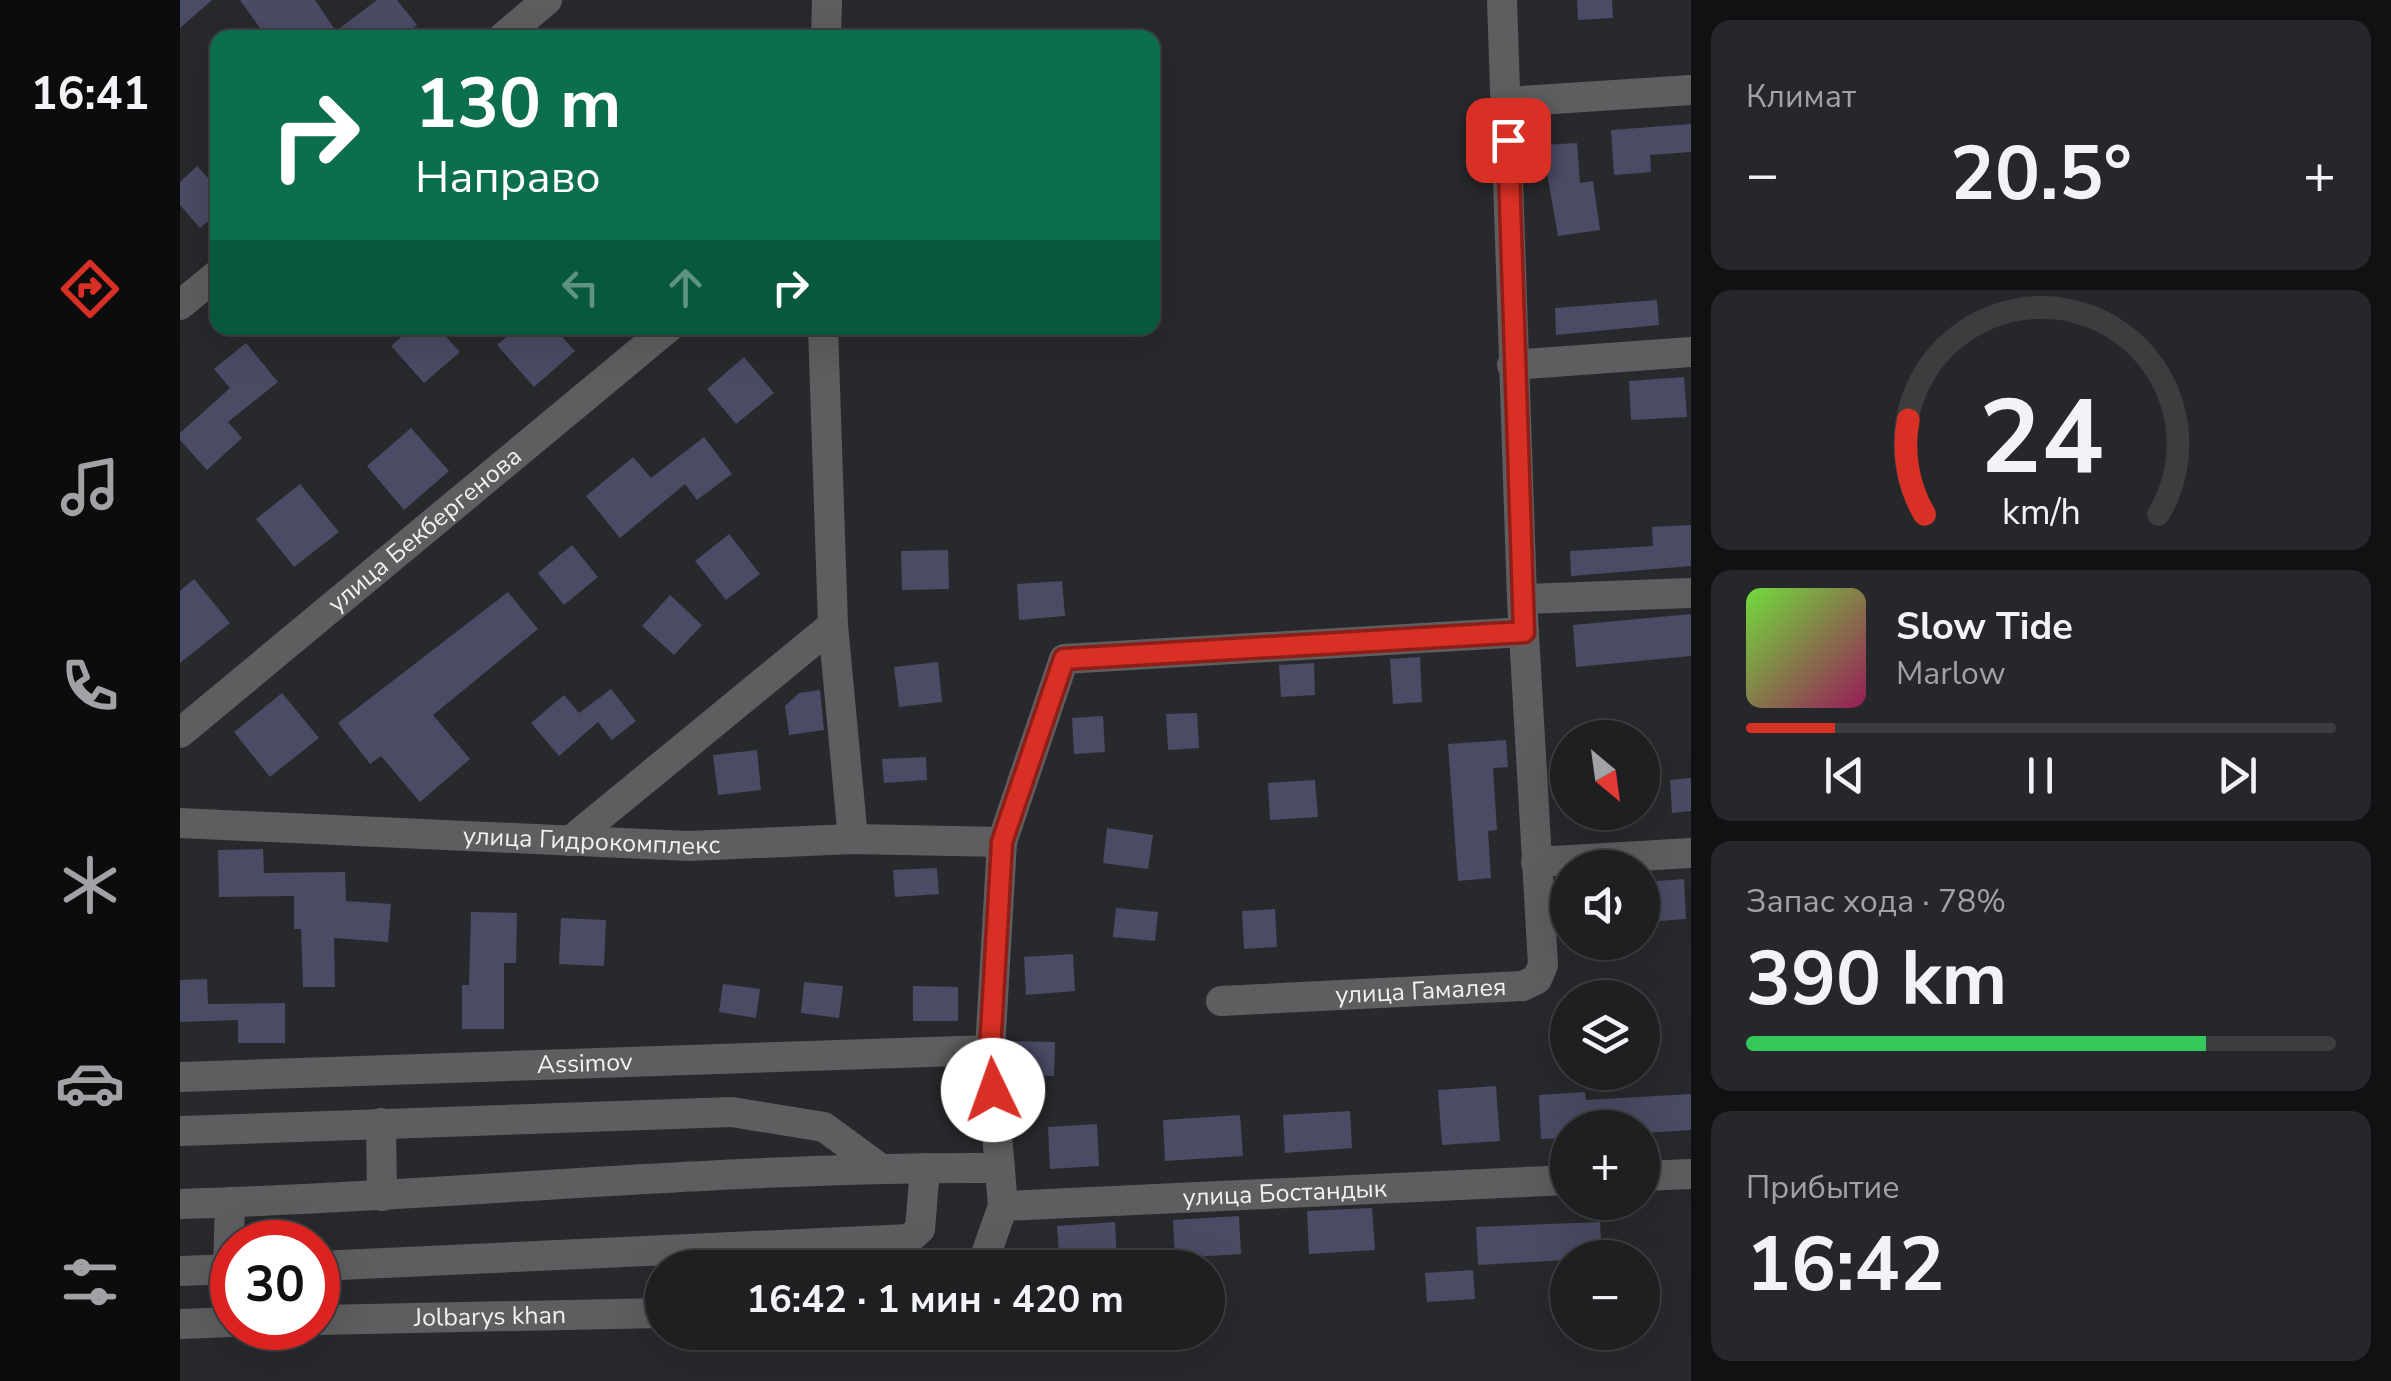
<!DOCTYPE html>
<html lang="ru">
<meta charset="utf-8">
<style>
body{margin:0;font-family:"Nunito Sans",sans-serif;background:#26272a;color:#f1f3f6;height:100vh;display:flex;flex-direction:column;font-size:38px;white-space:nowrap}
*{box-sizing:border-box;margin:0}
p{font-size:32px;color:#a1a2a5}
.icon{flex:none;width:55px;height:55px;fill:none;stroke:currentColor;stroke-width:2;stroke-linecap:round;stroke-linejoin:round}
.map{position:relative;flex:1;overflow:hidden}
.sheet{display:flex;flex-direction:column;gap:20px;padding:20px;background:#101112;width:700px}
.sheet>*{flex:none}
.hud{position:absolute;left:30px;top:30px;width:950px;height:305px;border-radius:20px;box-shadow:0 10px 40px #0002,0 0 0 2px #3c3d3f;background:#0b6e4f;color:#fff;overflow:hidden}
.needle{width:65px;rotate:151deg}
.buttons{position:absolute;left:1370px;top:720px;display:grid;gap:20px}
.buttons a{display:grid;place-items:center;width:110px;height:110px;border-radius:50%;background:#1e1f21;box-shadow:0 10px 40px #0002,0 0 0 2px #3c3d3f;font-size:50px}
.speed{position:absolute;left:30px;top:1220px;display:flex;gap:20px;font-size:50px;font-weight:700;text-align:center}
.speed>*{display:grid;place-content:center;width:130px;height:130px;border-radius:50%;background:#1e1f21;box-shadow:0 10px 40px #0002,0 0 0 2px #3c3d3f;line-height:1}
.speed .limit{border:15px solid #d22;background:#fff;color:#111}
.pin{position:absolute;display:grid;place-items:center;width:85px;height:85px;color:#fff;margin:-42px;border-radius:20px;box-shadow:0 5px 15px #0006}
.me{position:absolute;width:110px;margin:-55px;rotate:357deg;stroke-linejoin:round;filter:drop-shadow(0 0 8px #0008)}
.turn{display:flex;align-items:center;gap:35px;height:210px;padding:0 40px;font-size:45px}
.turn .icon{width:130px;height:130px;stroke-width:2.5}
.turn b{display:block;font-size:70px;line-height:85px}
.lanes{display:flex;align-items:center;height:95px;padding:0 40px;background:#0003;justify-content:center;gap:50px;direction:ltr}
.lanes .off{opacity:.35}
.big{font-size:75px;font-weight:700;line-height:1.1}
.sheet .card{flex:1;display:flex;flex-direction:column;justify-content:center;gap:15px;min-width:0;padding:0 35px;border-radius:20px;background:#26272a}
.sheet .dial{align-items:center;gap:0}
.dial svg{height:260px;overflow:visible;fill:none;stroke:#3c3d3f;stroke-width:7;stroke-linecap:round;text-anchor:middle}
.dial text{fill:#f1f3f6;stroke:none}
.song{display:flex;align-items:center;gap:30px}
.cover{width:120px;height:120px;border-radius:15px;background:linear-gradient(135deg,hsl(100 70% 55%),hsl(330 70% 35%))}
.played{height:10px;border-radius:5px;background:linear-gradient(90deg,#d93025 15%,#3c3d3f 15%)}
.keys{display:flex;justify-content:space-around;direction:ltr}
.heat{display:flex;justify-content:space-between;align-items:center;font-size:55px;direction:ltr}
.charge{height:15px;border-radius:8px;background:linear-gradient(90deg,#34c759 78%,#3c3d3f 0)}
.trip{position:absolute;left:465px;top:1250px;width:580px;height:100px;border-radius:50px;background:#1e1f21;box-shadow:0 10px 40px #0002,0 0 0 2px #3c3d3f;font-weight:700;line-height:100px;text-align:center}
main{display:flex;flex:1;min-height:0}
.dock{display:flex;flex-direction:column;width:180px;justify-content:space-around;align-items:center;background:#0c0c0d;color:#a1a2a5}
.dock .icon{width:70px;height:70px}
.dock .selected{color:#d93025}
.dock b{font-size:45px;color:#f1f3f6}
.map>svg:first-child{display:block}
.building{fill:#4a4b64}
.lines{fill:none;stroke-linecap:round;stroke-linejoin:round}
.minor{stroke:#5e5e60;stroke-width:30}
.route-casing{stroke:#8d1f18;stroke-width:25}
.route{stroke:#d93025;stroke-width:18}
.labels{text-anchor:middle;dominant-baseline:central;stroke-width:10;stroke-linejoin:round;paint-order:stroke}
.street-label{font-size:25px;fill:#f0f0f2;stroke:#111113}
</style>
<main>
<nav class="dock">
<b>16:41</b>
<svg class="icon selected" aria-label="directions" viewBox="0 0 24 24"><path d="M12 3l9 9-9 9-9-9zM9 14v-3h6M13 9l2 2-2 2"/></svg>
<svg class="icon" aria-label="music" viewBox="0 0 24 24"><path d="M9 18V5l10-2v13"/><circle cx="6" cy="18" r="3"/><circle cx="16" cy="16" r="3"/></svg>
<svg class="icon" aria-label="phone" viewBox="0 0 24 24"><path d="M5 4h4l2 5-3 2q2 4 5 5l2-3 5 2v4C11 20 4 13 5 4z"/></svg>
<svg class="icon" aria-label="climate" viewBox="0 0 24 24"><path d="M12 3v18M4 7l16 10M4 17L20 7"/></svg>
<svg class="icon" aria-label="car" viewBox="0 0 24 24"><path d="M5 17H2v-5l4-1 3-4h7l3 4 3 1v5h-3M9 17h6M6 11h13"/><circle cx="7" cy="17" r="2"/><circle cx="17" cy="17" r="2"/></svg>
<svg class="icon" aria-label="filters" viewBox="0 0 24 24"><path d="M4 7h16M4 17h16"/><circle cx="9" cy="7" r="2"/><circle cx="15" cy="17" r="2"/></svg>
</nav>
<div class="map">
<svg width="1511" height="1381" viewBox="0 0 1511 1381">
<rect width="100%" height="100%" fill="#28292c"/>
<!-- building -->
<path class="building" d="M0,0H32L0,28Z
M60,0H135L156,31L197,0H217L237,25L221,38H87Z
M1397,0H1432L1433,18L1398,20Z
M1511,124V152L1470,155L1471,172L1434,175L1431,130Z
M1397,143L1400,183L1413,181L1420,230L1378,236L1362,145Z
M17,166L38,189V213L20,228L0,205V182Z
M1477,300L1479,325L1376,335L1375,308Z
M232,328H258L280,352L244,383L211,346Z
M337,328H374L395,351L354,387L317,345Z
M66,343L98,382L48,422L62,438L27,470L0,440V433L50,388L34,369Z
M564,357L594,393L556,424L527,389Z
M1504,377L1507,417L1451,420L1449,381Z
M231,428L269,471L224,510L187,466Z
M524,437L552,474L517,500L505,484L440,538L406,496L453,457L471,478Z
M120,484L159,532L114,567L76,519Z
M1511,525V566L1391,576L1390,551L1473,546L1472,527Z
M549,534L580,574L546,600L515,561Z
M392,545L418,577L384,605L358,573Z
M768,550L769,589L722,590L721,551Z
M14,579L50,623L0,663V591Z
M882,581L885,616L839,620L837,584Z
M328,592L358,629L253,715L290,759L240,802L201,756L190,764L158,723Z
M490,595L522,625L494,655L462,626Z
M1511,614V656L1396,667L1393,625Z
M1240,657L1242,702L1213,704L1210,659Z
M758,662L762,702L719,707L714,667Z
M1134,663L1135,695L1101,697L1099,665Z
M431,689L456,721L432,740L418,722L379,756L351,723L384,695L399,713Z
M640,690L644,730L609,735L605,706L619,693Z
M102,693L139,738L90,777L54,732Z
M1017,713L1019,748L988,750L986,714Z
M923,716L925,752L894,754L892,718Z
M1326,740L1328,767L1313,768L1317,830L1308,831L1311,878L1278,881L1268,744Z
M577,750L581,790L538,795L533,755Z
M746,757L747,780L704,783L702,759Z
M1511,778V811L1492,813L1490,780Z
M1135,780L1138,817L1090,820L1088,783Z
M927,828L973,835L968,869L923,863Z
M83,849L84,873L165,872L166,901L211,904L208,942L154,938L155,987H123L121,929H114V896L39,897L38,850Z
M757,868L759,894L715,897L713,870Z
M1504,879L1506,919L1466,922L1463,882Z
M936,908L978,912L975,941L933,937Z
M1095,909L1097,947L1064,949L1062,911Z
M291,912L337,913L336,963H324V1029H282V985H289Z
M381,918L426,920L424,966L379,964Z
M893,954L895,991L846,995L844,957Z
M27,979L28,1004L105,1003V1043H58V1020L0,1022V980Z
M624,982L663,986L659,1018L621,1013Z
M543,984L580,989L576,1018L539,1012Z
M733,986L778,987V1021H733Z
M829,1041L875,1042L874,1076L831,1075Z
M1316,1086L1320,1141L1262,1145L1258,1090Z
M1405,1092L1406,1100L1511,1094V1130L1462,1133V1128H1388V1138L1361,1139L1359,1095Z
M1170,1111L1172,1148L1105,1153L1103,1115Z
M1060,1115L1063,1156L985,1161L983,1120Z
M917,1124L919,1166L870,1169L868,1127Z
M1192,1208L1195,1250L1129,1254L1127,1211Z
M1059,1216L1061,1254L995,1258L993,1220Z
M935,1222L937,1263L880,1267L877,1226Z
M1420,1222L1422,1258L1298,1265L1296,1227Z
M1293,1270L1295,1299L1247,1302L1245,1273Z"/>
<g class="lines">
<!-- minor -->
<g class="minor">
<path d="M322,38L367,0"/>
<path d="M646,38L647,0"/>
<path d="M1327,102L1511,90"/>
<path d="M0,305L38,274"/>
<path d="M1332,365L1511,352"/>
<path d="M1342,599L1511,593"/>
<path d="M653,625L673,839"/>
<path id="s1" d="M0,733L488,328"/>
<path id="s2" d="M0,823L509,846L673,839L822,842"/>
<path d="M390,841L653,625L643,328"/>
<path d="M1356,862L1511,853"/>
<path id="s3" d="M1041,1001L1343,986L1357,979L1363,965L1342,599L1322,0"/>
<path id="s4" d="M0,1077L810,1050"/>
<path d="M201,1123L202,1196"/>
<path d="M0,1131L552,1112L644,1127L697,1166"/>
<path d="M1462,1176L1511,1174"/>
<path d="M0,1204C274,1196 546,1166 820,1168"/>
<path id="s5" d="M823,1206L1388,1180"/>
<path d="M138,1266L729,1239L740,1229L745,1168"/>
<path d="M801,1268L823,1206L810,1050L822,842L884,659L1344,632"/>
<path d="M48,1269L50,1202"/>
<path d="M0,1271L52,1269"/>
<path id="s6" d="M138,1320L482,1313"/>
<path d="M0,1324L52,1322"/>
</g>
</g>
<g class="lines">
<!-- route casing -->
<g class="route-casing">
<path id="route" d="M813,1090L810,1050L822,842L884,659L1344,632L1328,140"/>
</g>
<!-- route -->
<use href="#route" class="route"/>
</g>
<g class="labels">
<!-- street labels -->
<g class="street-label">
<text stroke="none"><textPath href="#s1" startOffset="318">улица Бекбергенова</textPath></text>
<text stroke="none"><textPath href="#s2" startOffset="412">улица Гидрокомплекс</textPath></text>
<text stroke="none"><textPath href="#s3" startOffset="200">улица Гамалея</textPath></text>
<text stroke="none"><textPath href="#s4" startOffset="405">Assimov</textPath></text>
<text stroke="none"><textPath href="#s5" startOffset="282">улица Бостандык</textPath></text>
<text stroke="none"><textPath href="#s6" startOffset="172">Jolbarys khan</textPath></text>
</g>
</g>
</svg>
<div class="buttons">
<a><svg class="needle" viewBox="-14 -14 28 28"><path d="M0-13l5 13h-10z" fill="#e53935"/><path d="M0 13l5-13h-10z" fill="#a1a2a5"/></svg></a>
<a><svg class="icon" aria-label="sound" viewBox="0 0 24 24"><path d="M4 9h4l5-4v14l-5-4H4zM17 9q2 3 0 6"/></svg></a>
<a><svg class="icon" aria-label="layers" viewBox="0 0 24 24"><path d="M12 4l9 5-9 5-9-5zM3 14l9 5 9-5"/></svg></a>
<a>+</a>
<a>−</a>
</div>
<div class="speed"><div class="limit">30</div></div>
<div class="pin" style="left:1328px;top:140px;background:#d93025"><svg class="icon" aria-label="arrive" viewBox="0 0 24 24"><path d="M6 21V4h12l-3 4 3 4H6"/></svg></div>
<svg class="me" style="left:813px;top:1090px" viewBox="-20 -20 40 40"><circle r="19" fill="#fff"/><path d="M0-13L10 11 0 6-10 11z" fill="#d93025"/></svg>
<div class="trip">16:42 · 1 мин · 420 m</div>
<div class="hud">
<div class="turn"><svg class="icon" aria-label="right" viewBox="0 0 24 24"><path d="M7 20v-9h11M14 6l5 5-5 5"/></svg><div><b>130 m</b>Направо</div></div>
<div class="lanes"><svg class="icon off" aria-label="left" viewBox="0 0 24 24"><path d="M17 20v-9H6M10 6l-5 5 5 5"/></svg><svg class="icon off" aria-label="ahead" viewBox="0 0 24 24"><path d="M12 20V5M6 11l6-6 6 6"/></svg><svg class="icon" aria-label="right" viewBox="0 0 24 24"><path d="M7 20v-9h11M14 6l5 5-5 5"/></svg></div>
</div>
</div>
<section class="sheet">
<div class="card"><p>Климат</p>
<div class="heat"><a>−</a><b class="big">20.5°</b><a>+</a></div>
</div>
<div class="card dial"><svg viewBox="0 0 100 80">
<path d="M14 69A42 42 0 1 1 86 69"/>
<path d="M14 69A42 42 0 0 1 9 40" stroke="#d93025"/>
<text x="50" y="56" font-size="32" font-weight="700">24</text>
<text x="50" y="72" font-size="11">km/h</text>
</svg></div>
<div class="card">
<div class="song"><i class="cover"></i><div><b>Slow Tide</b><p>Marlow</p></div></div>
<div class="played"></div>
<div class="keys"><svg class="icon" aria-label="previous" viewBox="0 0 24 24"><path d="M18 5L8 12l10 7zM5 5v14"/></svg><svg class="icon" aria-label="pause" viewBox="0 0 24 24"><path d="M8 5v14M16 5v14"/></svg><svg class="icon" aria-label="next" viewBox="0 0 24 24"><path d="M6 5l10 7-10 7zM19 5v14"/></svg></div>
</div>
<div class="card"><p>Запас хода · 78%</p><b class="big">390 km</b><div class="charge"></div></div>
<div class="card"><p>Прибытие</p><b class="big">16:42</b></div>
</section>
</main>
